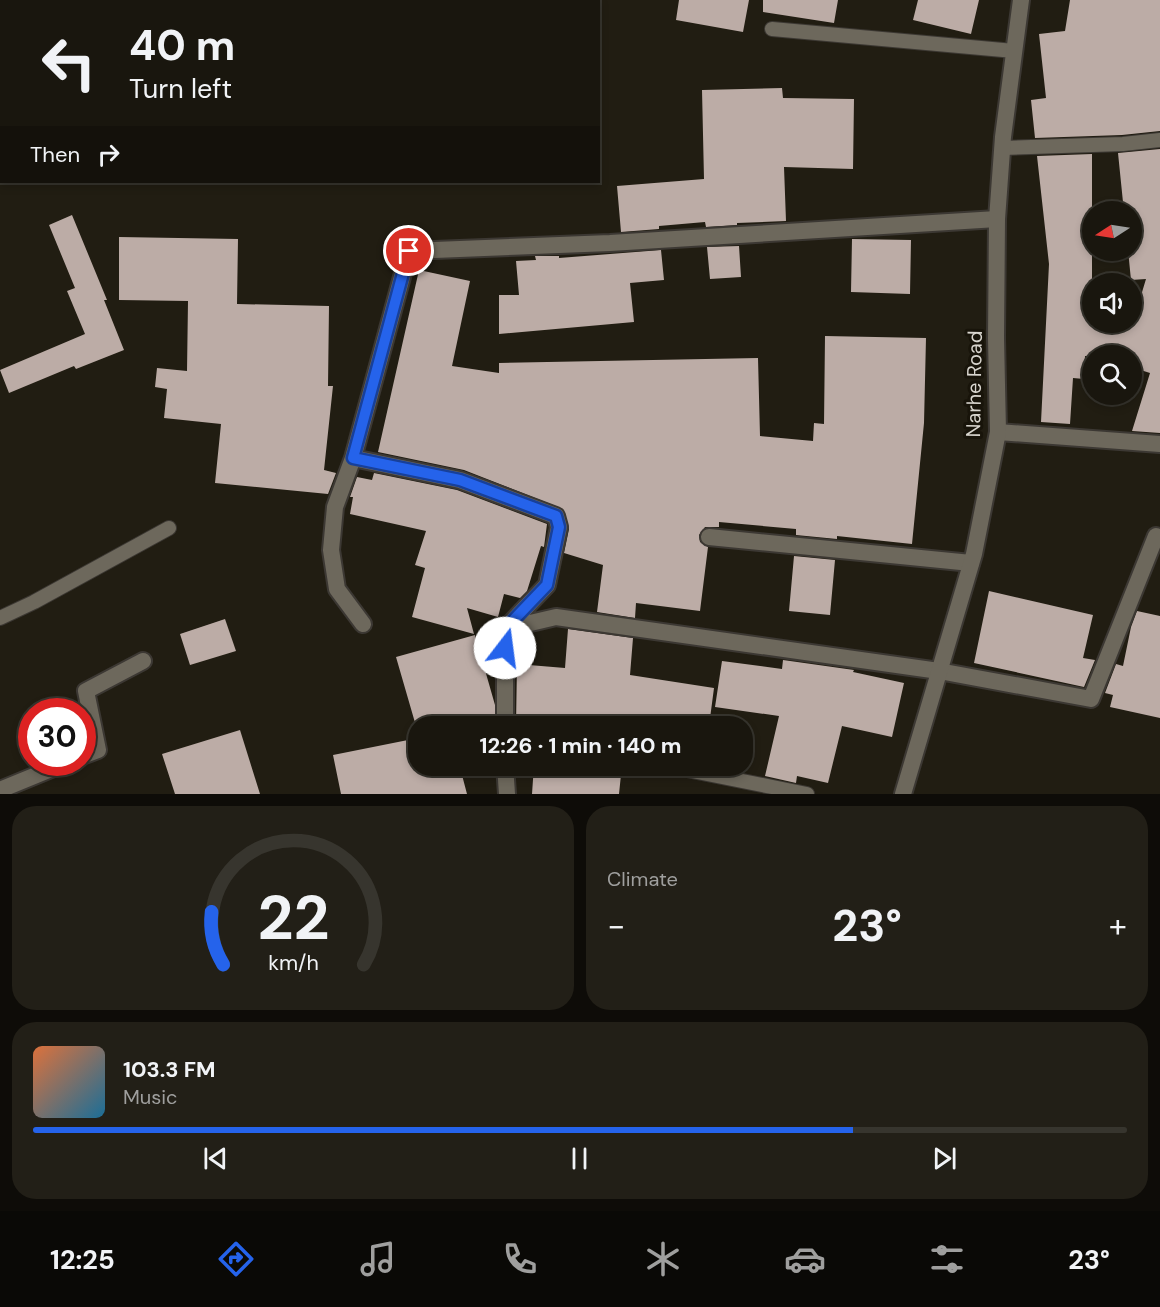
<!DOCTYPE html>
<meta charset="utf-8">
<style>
body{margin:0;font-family:"DM Sans",sans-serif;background:#221f17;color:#f1f3f6;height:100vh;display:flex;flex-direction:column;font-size:22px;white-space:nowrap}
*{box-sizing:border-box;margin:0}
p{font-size:20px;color:#9f9f9e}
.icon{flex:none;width:33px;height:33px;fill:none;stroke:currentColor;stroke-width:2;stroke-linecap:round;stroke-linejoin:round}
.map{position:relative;height:794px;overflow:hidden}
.panel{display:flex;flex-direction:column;gap:12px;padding:12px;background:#0e0c08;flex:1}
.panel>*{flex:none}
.top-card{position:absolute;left:0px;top:0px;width:600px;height:183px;box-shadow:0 3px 9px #0003,0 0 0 2px #37352e;background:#19160e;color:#f1f3f6;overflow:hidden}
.needle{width:39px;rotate:258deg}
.controls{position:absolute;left:1082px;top:201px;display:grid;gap:12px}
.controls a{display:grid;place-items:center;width:60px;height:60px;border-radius:50%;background:#19160e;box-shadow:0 3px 9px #0003,0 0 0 2px #37352e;font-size:30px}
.speed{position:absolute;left:18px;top:698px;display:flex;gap:12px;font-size:30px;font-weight:700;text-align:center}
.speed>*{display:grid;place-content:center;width:78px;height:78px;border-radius:50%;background:#19160e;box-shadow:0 3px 9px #0003,0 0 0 2px #37352e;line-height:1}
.speed .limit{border:9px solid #d22;background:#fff;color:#111}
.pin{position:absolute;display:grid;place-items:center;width:51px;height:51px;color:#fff;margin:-26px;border:3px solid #fff;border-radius:50%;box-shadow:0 2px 6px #0007}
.me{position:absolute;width:66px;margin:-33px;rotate:15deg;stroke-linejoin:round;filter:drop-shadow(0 0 4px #0008)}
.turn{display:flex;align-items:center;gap:21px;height:126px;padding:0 30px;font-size:27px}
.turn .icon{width:78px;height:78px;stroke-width:2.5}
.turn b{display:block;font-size:42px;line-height:51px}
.then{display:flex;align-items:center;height:57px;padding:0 30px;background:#0003;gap:12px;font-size:22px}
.big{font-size:45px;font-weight:700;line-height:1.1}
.panel .tile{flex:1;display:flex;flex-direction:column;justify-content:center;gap:9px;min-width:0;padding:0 21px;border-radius:24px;background:#221f17}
.panel .dial{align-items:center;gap:0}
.dial svg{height:156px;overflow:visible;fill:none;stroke:#37352e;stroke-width:7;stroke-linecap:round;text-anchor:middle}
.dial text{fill:#f1f3f6;stroke:none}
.song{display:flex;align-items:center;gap:18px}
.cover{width:72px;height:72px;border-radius:9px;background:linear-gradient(135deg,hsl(20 70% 55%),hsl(200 70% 35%))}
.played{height:6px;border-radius:3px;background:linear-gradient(90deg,#2563eb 75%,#37352e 75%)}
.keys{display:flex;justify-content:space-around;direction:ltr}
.heat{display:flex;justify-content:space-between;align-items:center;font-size:33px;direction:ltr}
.panel .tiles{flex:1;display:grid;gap:12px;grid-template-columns:1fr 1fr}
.tile:last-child{grid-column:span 2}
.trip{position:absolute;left:408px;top:716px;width:345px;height:60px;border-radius:24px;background:#19160e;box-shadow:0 3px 9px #0003,0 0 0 2px #37352e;font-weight:700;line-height:60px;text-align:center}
.menu{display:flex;height:96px;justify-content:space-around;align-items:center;background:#0a0906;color:#9f9f9e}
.menu .icon{width:42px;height:42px}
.menu .on{color:#2563eb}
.menu b{font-size:27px;color:#f1f3f6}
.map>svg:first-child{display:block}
.building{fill:#bcaca6}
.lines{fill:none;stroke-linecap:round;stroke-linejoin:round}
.service-casing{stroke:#3c3833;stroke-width:16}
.minor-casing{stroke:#3c3833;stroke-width:20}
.tertiary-casing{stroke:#3c3833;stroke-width:20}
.service{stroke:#6d685c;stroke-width:14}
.minor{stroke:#6d685c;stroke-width:16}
.tertiary{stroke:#6d685c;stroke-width:16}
.route-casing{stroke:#184099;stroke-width:15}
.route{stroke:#2563eb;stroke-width:10}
.labels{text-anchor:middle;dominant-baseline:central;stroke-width:6;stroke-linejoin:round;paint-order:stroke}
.street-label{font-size:20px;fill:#d8d5ce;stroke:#18140a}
</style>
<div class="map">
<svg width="1160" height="794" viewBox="0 0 1160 794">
<rect width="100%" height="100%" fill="#211d12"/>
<!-- building -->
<path class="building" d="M679,0H749L743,32L676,20Z
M763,0H838L834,23L763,12Z
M918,0H979L971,34L913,20Z
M1070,0H1160V131L1122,135L1035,138L1031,100L1046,98L1039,34L1065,31Z
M782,88L783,98L854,99L853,169L784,167L786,221L737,223V225L706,227L705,222L659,226V229L621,232L617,186L704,179L702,90Z
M1160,149V433L1132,431L1150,373L1131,367V356H1085L1084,379L1073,378L1070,424L1041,422L1049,264L1037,156L1092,154V322H1133L1146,279L1131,280L1128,250H1131V212H1124L1118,153Z
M72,215L107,300H104L124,350L76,369L74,366L9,393L0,370L85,334L67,291L75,288L49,225Z
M119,237L238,239L237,304L329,306L328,386H333L324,470L336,473L328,494L215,483L221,424L164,418L167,389L155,387L157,368L187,371L188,301L119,300Z
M852,239L911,240L910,294L851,292Z
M739,246L741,277L710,279L707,247Z
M661,250L664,280L630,283L634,322L499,334V295H519L516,261L536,260L535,256H559V258Z
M419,270L470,281L452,366L499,373V363L758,358L760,436L813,441L814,423L824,424L825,336L926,338L924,423L912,544L837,536V539L796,535V529L719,522V527H705L699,535L700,542L708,547L700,611L636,603L635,618L597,612L603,565L564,553L569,529L563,509L464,470L378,452Z
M374,473L457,490L547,524L544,547L541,546L527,591L520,598L504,594L498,617L467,608L474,634L412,617L425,568L415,565L426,531L350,514L353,497H350L357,477L372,480Z
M794,556L835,560L830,615L789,611Z
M989,591L1093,615L1083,658L1095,660L1084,687L974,663Z
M1137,611L1160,616V718L1110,707L1113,695L1105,693L1116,664L1123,666L1131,627Z
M225,619L236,651L190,665L180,634Z
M568,629L633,638L630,675L714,688L709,726L516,725L517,664L565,668Z
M475,635L495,705V723L481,722L482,726H418V733L396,657Z
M783,660L854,670L853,672L904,683L892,737L842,726L828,783L797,776L796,783L765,776L779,716L715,707L722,661L782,669Z
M240,730L260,794H175L162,754Z
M418,738V765H490L491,770L462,775L467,794H341L333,755Z
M534,765H622L619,794H532Z"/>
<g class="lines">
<!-- service casing -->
<g class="service-casing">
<path id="service" d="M772,29L1014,51
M1002,148L1123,144L1160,140
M0,618L34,602L169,528
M682,769L807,794"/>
</g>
<!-- minor casing -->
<g class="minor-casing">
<path id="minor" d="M998,432L1160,444
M353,458L335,507L331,550L337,589L363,624
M709,537L971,563
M505,629L556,617L939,671L1091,699L1156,536
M505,726V629L547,585L559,527L556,516L460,480L353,458L409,251L610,243L997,219
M82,756L98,750L86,691L143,661
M505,765L507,794
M0,790L68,762"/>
</g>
<!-- tertiary casing -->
<g class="tertiary-casing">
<path id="tertiary" d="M903,794L974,554L998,432L996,338L997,219L1003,137L1021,0"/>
</g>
<!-- service -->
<use href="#service" class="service"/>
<!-- minor -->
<use href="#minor" class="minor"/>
<!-- tertiary -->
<use href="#tertiary" class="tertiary"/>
</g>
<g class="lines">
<!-- route casing -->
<g class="route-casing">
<path id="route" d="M409,251L353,458L460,480L556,516L559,527L547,585L505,629V648"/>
</g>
<!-- route -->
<use href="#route" class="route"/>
</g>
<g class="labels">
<!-- street labels -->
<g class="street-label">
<text transform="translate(974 384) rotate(-89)">Narhe Road</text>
</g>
</g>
</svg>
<div class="controls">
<a><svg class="needle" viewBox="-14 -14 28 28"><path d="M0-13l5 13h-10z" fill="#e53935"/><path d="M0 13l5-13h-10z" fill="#9f9f9e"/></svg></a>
<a><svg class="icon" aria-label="sound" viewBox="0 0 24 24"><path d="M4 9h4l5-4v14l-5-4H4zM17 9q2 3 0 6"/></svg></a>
<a><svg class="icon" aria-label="search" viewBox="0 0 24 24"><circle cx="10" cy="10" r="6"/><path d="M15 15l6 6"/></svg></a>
</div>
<div class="speed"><div class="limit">30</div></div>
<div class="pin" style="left:409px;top:251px;background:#d93025"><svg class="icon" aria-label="arrive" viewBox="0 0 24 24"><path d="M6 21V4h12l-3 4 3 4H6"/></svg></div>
<svg class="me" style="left:505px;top:648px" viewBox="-20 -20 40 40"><circle r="19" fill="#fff"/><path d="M0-13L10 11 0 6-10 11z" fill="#2563eb"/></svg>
<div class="trip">12:26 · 1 min · 140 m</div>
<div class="top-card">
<div class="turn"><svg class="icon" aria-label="left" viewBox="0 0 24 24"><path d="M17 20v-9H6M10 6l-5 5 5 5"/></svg><div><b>40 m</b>Turn left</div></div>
<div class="then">Then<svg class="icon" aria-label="right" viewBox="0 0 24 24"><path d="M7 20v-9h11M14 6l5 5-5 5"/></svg></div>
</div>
</div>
<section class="panel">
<div class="tiles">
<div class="tile dial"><svg viewBox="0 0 100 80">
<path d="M14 69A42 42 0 1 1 86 69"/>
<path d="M14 69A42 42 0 0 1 8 42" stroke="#2563eb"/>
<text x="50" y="56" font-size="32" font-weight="700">22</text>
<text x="50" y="72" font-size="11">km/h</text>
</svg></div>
<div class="tile"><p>Climate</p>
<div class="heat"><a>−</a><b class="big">23°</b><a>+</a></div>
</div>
<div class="tile">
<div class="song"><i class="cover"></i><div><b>103.3 FM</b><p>Music</p></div></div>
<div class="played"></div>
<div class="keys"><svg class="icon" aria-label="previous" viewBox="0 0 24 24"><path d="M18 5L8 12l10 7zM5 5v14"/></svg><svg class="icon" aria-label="pause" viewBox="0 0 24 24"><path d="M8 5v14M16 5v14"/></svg><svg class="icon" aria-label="next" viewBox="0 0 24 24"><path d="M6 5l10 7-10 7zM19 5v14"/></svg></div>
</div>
</div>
</section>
<nav class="menu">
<b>12:25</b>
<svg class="icon on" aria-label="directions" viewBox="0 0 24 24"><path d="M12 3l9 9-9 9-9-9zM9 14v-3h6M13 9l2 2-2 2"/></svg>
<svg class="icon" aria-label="music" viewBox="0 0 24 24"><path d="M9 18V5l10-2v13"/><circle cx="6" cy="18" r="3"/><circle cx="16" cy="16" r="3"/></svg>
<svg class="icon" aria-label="phone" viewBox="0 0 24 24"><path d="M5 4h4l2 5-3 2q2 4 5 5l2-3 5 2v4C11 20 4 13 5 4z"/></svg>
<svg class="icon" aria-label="climate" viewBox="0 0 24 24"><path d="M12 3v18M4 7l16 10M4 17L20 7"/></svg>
<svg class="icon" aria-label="car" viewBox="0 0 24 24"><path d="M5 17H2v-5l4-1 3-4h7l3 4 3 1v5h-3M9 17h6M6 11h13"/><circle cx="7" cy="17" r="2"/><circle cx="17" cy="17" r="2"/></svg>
<svg class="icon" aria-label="filters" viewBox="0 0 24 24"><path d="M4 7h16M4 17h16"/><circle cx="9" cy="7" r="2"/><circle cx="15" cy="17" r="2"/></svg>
<b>23°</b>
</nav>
